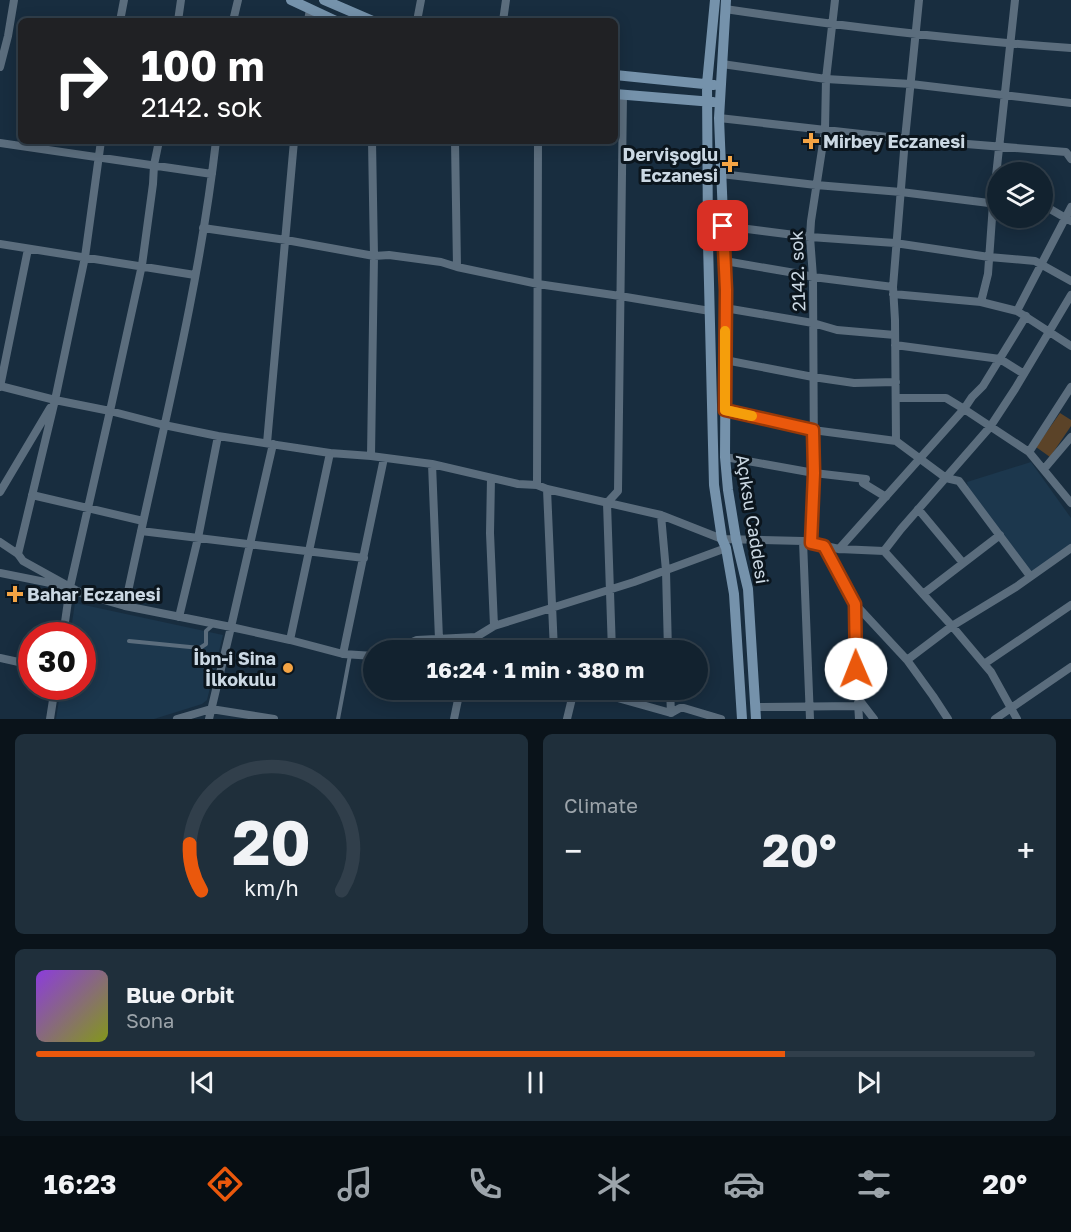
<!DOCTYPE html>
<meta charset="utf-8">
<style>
body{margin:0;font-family:"Golos Text",sans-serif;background:#1f2f3b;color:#f1f3f6;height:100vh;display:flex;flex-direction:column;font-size:22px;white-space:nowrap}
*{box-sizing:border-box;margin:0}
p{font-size:20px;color:#9ca4aa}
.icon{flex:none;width:33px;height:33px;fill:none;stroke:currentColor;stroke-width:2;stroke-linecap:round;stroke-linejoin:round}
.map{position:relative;height:719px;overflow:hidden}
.side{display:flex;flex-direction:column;gap:15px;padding:15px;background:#0a131a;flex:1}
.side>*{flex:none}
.banner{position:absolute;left:18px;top:18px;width:600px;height:126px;border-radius:9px;box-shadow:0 3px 15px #0003,0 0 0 2px #313f4b;background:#202124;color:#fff;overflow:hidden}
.controls{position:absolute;left:987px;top:162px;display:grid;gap:12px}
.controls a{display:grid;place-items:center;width:66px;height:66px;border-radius:50%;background:#12222f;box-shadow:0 3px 15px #0003,0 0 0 2px #313f4b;font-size:30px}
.speed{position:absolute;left:18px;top:622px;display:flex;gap:12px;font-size:30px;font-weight:700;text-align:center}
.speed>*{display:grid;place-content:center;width:78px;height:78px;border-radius:50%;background:#12222f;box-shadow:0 3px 15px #0003,0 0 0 2px #313f4b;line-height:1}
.speed .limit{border:9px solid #d22;background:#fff;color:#111}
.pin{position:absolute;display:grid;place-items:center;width:51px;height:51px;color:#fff;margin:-26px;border-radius:12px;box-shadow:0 3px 9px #0006}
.me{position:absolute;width:66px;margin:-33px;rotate:359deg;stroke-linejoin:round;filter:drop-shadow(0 0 4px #0008)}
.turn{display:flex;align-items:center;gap:21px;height:126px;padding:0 24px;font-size:27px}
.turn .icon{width:78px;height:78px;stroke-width:2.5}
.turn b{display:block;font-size:42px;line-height:51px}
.big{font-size:45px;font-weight:700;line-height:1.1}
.side .tile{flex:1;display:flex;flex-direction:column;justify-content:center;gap:9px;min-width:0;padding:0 21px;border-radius:9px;background:#1f2f3b}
.side .dial{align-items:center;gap:0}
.dial svg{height:156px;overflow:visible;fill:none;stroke:#313f4b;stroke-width:7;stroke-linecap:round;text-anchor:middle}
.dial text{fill:#f1f3f6;stroke:none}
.song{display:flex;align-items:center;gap:18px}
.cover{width:72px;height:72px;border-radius:9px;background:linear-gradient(135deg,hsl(270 70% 55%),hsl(70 70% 35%))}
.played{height:6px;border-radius:3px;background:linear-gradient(90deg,#ea580c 75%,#313f4b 75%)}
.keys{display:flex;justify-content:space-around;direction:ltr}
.heat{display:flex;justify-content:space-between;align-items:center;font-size:33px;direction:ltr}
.side .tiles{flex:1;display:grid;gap:15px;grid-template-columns:1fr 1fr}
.tile:last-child{grid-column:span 2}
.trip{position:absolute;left:363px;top:640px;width:345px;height:60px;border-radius:30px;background:#12222f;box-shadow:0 3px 15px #0003,0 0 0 2px #313f4b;font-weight:700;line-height:60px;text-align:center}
.menu{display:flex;height:96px;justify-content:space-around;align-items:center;background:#070e13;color:#9ca4aa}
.menu .icon{width:42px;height:42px}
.menu .current{color:#ea580c}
.menu b{font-size:27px;color:#f1f3f6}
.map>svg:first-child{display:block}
.built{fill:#1c374d}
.green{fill:#5b4328}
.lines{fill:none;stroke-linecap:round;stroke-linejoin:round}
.service{stroke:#5b6d7d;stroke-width:4}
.minor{stroke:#5b6d7d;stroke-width:8}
.secondary{stroke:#7592ab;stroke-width:10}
.route-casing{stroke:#983908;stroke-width:15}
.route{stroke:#ea580c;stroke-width:10}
.slow{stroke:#f59e0b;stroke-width:10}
.poi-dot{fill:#f4a444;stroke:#0b151d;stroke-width:2}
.labels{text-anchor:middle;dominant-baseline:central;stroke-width:6;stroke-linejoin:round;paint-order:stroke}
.poi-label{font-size:18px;font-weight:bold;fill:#cbd8e3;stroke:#0b151d;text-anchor:start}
.street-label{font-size:18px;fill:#cbd8e3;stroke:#0b151d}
</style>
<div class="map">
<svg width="1071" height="719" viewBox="0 0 1071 719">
<rect width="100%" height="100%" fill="#182d3f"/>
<!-- built -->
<path class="built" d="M1031,462L1071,518V548L1030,576L969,492L967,482Z
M75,603L223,635L207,700L202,704L154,719H56L61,687H82V636H70Z"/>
<!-- green -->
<path class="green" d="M1060,413L1071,420V426L1050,457L1036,447Z"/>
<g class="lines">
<!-- service -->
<path class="service" d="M129,641L200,648L206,644V631L214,624
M338,719L350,655"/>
<!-- minor -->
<path class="minor" d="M725,9C840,26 955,40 1071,48
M120,21L124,0
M178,21L181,0
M233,21L238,0
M308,21L310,9
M417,21L421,0
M503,21L506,0
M722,64L826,79L911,84L1071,103
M0,67L8,36L14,0
M719,118L905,139L1066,152L1071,159
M372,141L374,256L389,255L441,262L457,267L538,284L620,296L710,311
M455,141L457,267
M0,143L212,174
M721,174L816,185L901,192L997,204
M1042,208L1050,209L1071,221
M724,226L810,237L895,243L989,257L1035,261L1071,281
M203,228L286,240L374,256L371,456
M0,244L195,275
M725,261L795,273L813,277L893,287
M893,294L981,302L1017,311L1071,346
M981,302L988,274L993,204L1015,0
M725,308L813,323L837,330L895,335
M1017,311L1071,207
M895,345L1000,359L1024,374
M725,360L813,377L854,383L896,382
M0,386L55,400L110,411L164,425L218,436L330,453L371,456L432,464L518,484L537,485L547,489L661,515L722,539L803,541L839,549L884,551L901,529L990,427L1015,389L1071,295
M0,387L28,249
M896,398H946L964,409L1029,452L1071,503
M725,409L813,430L896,441L946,478L959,481L1030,576
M896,441L895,320L893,287L905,139L919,0
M267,443L294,141
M1029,452L1071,387
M725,457L814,473L866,479L863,483L886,497
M432,464L439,639
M1044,469L1071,437
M491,478L490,533L494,626
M537,485L538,141
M547,489L554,651
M0,492L50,408
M32,495L143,521
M918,509L963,563
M661,515L666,571L668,651
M141,531L364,558
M803,541L810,719
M0,542L18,554L23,561L70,587L63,636
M811,543L814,473L813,277L810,237L811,221L825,130L826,79L835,0
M824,546L855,604L907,660L933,696L948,719
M839,549L964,409L972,397L983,386L1026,316
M884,551L952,626L984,664L991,672L1017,719
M18,554L55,400L85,257L101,141
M0,573L70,587L83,594L125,606L231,627L290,640L343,654L374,656
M70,587L110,411L142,265L153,184L154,165L159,141
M923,594L1000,535
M855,604L857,697L874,719
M125,606C157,451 198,298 216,141
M179,617L198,538L218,436
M290,640L330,453
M392,651L417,640L476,637
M469,651L476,637L494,626L634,582L726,548
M612,651L607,503L618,491L623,94
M343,654L384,458
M0,658L32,665
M907,660L952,626L1016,587L1071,548
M984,664L1071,605
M589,690L671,713L680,708H684L721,719
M670,690L671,713
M858,703L859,719
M756,707L858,706
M50,719L55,687
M177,719L211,709L274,719
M209,719L231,627L273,444
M454,719L460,690
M567,719L574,690
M995,719L1071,667"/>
<!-- secondary -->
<path class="secondary" d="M291,0L336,21
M324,0L373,21
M715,0L707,84L708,243L714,485L722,539L726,548L734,594L742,719
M726,0L719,118L726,290L725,457L728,490L736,539L748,589L756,719
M615,75L714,85
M615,94L713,102"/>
</g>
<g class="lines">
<!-- route casing -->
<g class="route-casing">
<path id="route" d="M723,226L726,290L725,410L813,430L814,473L811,543L824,546L855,604L856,669"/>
</g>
<!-- route -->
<use href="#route" class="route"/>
<!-- slow -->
<path class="slow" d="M725,331V410L752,416"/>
</g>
<!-- markers -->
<g class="poi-dot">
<path d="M808 132h6v6h6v6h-6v6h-6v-6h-6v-6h6z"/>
<path d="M727 155h6v6h6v6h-6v6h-6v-6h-6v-6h6z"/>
<path d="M12 585h6v6h6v6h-6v6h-6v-6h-6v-6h6z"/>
<circle cx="288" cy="668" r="6"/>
</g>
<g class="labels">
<!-- poi labels -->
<g class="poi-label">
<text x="823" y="141">Mirbey Eczanesi</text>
<text x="718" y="154" text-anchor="end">Dervişoğlu<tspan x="718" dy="21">Eczanesi</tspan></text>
<text x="27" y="594">Bahar Eczanesi</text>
<text x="276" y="658" text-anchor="end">İbn-i Sina<tspan x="276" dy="21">İlkokulu</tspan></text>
</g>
<!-- street labels -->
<g class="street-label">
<text transform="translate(797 271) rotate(-92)">2142. sok</text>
<text transform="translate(753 519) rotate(81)">Açıksu Caddesi</text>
</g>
</g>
</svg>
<div class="controls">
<a><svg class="icon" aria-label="layers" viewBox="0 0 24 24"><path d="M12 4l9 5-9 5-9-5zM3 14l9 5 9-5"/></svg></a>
</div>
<div class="speed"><div class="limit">30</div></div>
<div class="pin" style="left:723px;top:226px;background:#d93025"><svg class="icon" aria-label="arrive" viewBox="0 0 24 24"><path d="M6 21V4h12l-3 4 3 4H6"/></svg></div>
<svg class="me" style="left:856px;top:669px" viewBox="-20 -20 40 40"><circle r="19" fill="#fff"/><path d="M0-13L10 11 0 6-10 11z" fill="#ea580c"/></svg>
<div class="trip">16:24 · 1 min · 380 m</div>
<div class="banner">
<div class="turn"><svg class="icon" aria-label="right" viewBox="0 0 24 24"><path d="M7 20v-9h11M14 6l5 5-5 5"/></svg><div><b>100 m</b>2142. sok</div></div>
</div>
</div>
<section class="side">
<div class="tiles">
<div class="tile dial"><svg viewBox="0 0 100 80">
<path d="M14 69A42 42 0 1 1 86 69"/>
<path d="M14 69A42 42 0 0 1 8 45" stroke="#ea580c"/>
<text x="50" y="56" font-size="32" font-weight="700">20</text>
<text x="50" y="72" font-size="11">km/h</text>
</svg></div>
<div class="tile"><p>Climate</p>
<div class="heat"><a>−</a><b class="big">20°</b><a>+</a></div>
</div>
<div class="tile">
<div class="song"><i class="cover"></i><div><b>Blue Orbit</b><p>Sona</p></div></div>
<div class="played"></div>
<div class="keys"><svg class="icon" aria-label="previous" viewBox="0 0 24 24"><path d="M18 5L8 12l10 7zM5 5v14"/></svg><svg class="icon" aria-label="pause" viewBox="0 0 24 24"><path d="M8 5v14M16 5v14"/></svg><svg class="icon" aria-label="next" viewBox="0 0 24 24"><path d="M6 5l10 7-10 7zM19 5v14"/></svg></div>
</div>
</div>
</section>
<nav class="menu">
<b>16:23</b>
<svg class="icon current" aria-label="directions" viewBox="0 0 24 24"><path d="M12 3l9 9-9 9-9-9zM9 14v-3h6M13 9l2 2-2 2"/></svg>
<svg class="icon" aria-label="music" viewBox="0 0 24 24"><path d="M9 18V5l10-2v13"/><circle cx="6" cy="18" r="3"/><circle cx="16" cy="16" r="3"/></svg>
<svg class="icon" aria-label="phone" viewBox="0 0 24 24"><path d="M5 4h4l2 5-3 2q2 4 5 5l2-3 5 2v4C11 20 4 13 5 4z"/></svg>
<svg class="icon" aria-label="climate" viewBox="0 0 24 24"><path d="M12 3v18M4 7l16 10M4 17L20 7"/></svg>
<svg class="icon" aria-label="car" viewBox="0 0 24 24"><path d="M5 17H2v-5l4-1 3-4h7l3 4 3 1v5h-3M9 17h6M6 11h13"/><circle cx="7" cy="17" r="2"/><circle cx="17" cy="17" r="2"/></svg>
<svg class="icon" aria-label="filters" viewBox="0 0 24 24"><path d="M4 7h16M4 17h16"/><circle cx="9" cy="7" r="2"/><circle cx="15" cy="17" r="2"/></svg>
<b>20°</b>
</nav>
